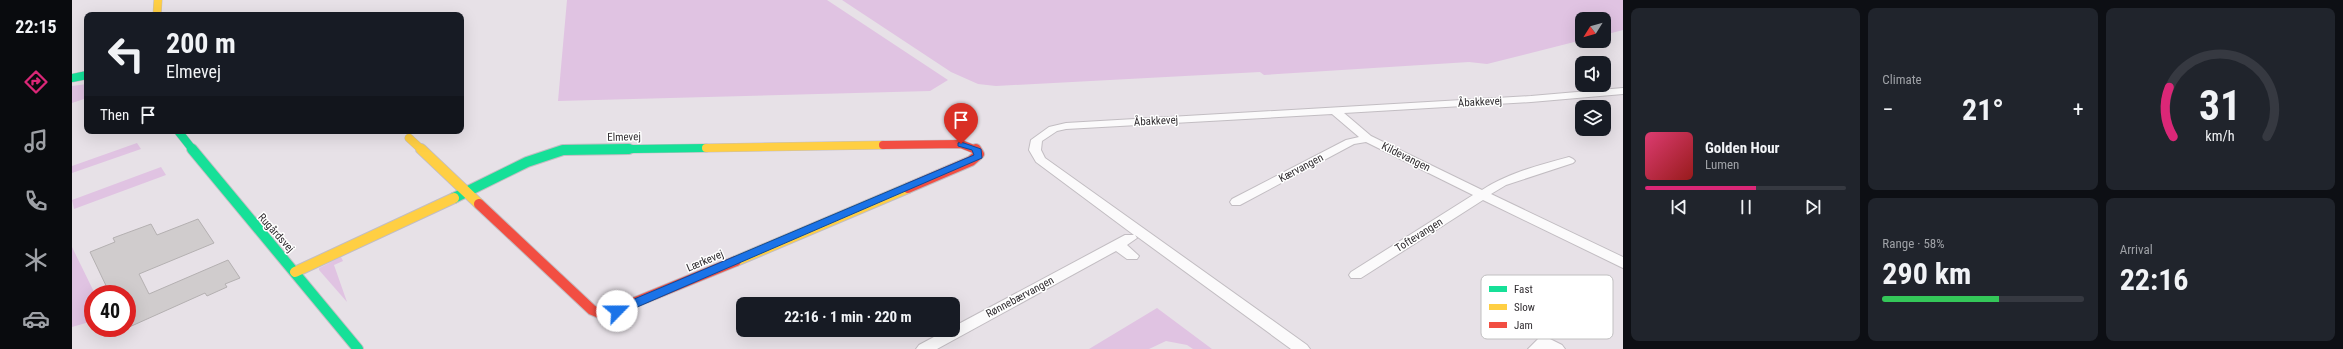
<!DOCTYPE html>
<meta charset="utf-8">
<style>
body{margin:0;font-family:"Roboto Condensed",sans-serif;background:#20242c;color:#f1f3f6;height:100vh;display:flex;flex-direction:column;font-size:15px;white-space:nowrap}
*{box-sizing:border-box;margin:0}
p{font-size:13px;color:#9ea1a6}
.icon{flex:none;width:22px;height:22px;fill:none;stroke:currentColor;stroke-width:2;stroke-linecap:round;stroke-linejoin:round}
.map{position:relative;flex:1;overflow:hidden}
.details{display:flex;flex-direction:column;gap:8px;padding:8px;background:#0d0f14;width:720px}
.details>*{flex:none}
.top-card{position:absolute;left:12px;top:12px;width:380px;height:122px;border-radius:8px;box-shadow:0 4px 16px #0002;background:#171b24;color:#f1f3f6;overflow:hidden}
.needle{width:26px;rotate:233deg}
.buttons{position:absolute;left:1503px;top:12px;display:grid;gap:8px}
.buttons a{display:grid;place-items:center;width:36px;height:36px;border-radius:8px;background:#171b24;box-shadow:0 4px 16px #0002;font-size:20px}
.speed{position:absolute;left:12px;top:285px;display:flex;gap:8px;font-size:20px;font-weight:700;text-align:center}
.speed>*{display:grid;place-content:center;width:52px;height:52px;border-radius:50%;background:#171b24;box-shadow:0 4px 16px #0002;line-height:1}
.speed .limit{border:6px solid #d22;background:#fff;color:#111}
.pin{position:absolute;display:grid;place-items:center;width:34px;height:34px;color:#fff;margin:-41px -17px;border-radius:50% 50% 50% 0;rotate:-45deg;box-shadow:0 0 4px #0007}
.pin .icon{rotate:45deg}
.me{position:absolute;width:44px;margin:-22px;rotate:67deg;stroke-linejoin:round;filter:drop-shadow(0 0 3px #0008)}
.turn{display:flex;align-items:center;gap:14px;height:84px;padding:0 16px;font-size:18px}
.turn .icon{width:52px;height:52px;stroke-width:2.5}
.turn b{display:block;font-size:28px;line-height:34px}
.then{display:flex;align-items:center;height:38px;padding:0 16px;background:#0003;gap:8px;font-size:15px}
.big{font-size:30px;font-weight:700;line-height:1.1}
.details .card{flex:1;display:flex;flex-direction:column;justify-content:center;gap:6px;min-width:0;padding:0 14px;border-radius:8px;background:#20242c}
.details .dial{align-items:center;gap:0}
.dial svg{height:104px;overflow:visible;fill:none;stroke:#363941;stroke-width:7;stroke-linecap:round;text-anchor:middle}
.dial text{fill:#f1f3f6;stroke:none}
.song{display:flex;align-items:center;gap:12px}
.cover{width:48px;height:48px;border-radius:6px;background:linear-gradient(135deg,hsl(340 70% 55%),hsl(0 70% 35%))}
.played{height:4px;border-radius:2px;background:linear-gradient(90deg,#db2777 55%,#363941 55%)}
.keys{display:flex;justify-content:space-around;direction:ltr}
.heat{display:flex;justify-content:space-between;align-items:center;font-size:22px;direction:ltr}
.charge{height:6px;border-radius:3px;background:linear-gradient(90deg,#34c759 58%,#363941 0)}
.details .tiles{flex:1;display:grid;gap:8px;grid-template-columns:repeat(3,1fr)}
.card:first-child{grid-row:span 2}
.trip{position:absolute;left:664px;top:297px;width:224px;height:40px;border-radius:8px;background:#171b24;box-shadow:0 4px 16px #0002;font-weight:700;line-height:40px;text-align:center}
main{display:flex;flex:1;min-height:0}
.dock{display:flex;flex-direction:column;width:72px;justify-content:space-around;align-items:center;background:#090b0e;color:#9ea1a6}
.dock .icon{width:28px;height:28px}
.dock .active{color:#db2777}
.dock b{font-size:18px;color:#f1f3f6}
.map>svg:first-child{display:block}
.green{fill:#e0c3e2}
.building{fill:#d0cccd;stroke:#b4b0b1}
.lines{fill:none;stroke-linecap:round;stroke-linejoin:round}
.street-casing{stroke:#c2bdc2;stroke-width:2}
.fast-far1-casing{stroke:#c2bdc2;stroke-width:9}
.fast-casing{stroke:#c2bdc2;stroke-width:12}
.slow-far1-casing{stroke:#c2bdc2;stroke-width:9}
.slow-casing{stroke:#c2bdc2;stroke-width:12}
.jam-far1-casing{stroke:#c2bdc2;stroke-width:9}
.jam-casing{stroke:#c2bdc2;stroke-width:12}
.street{fill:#fbfafb;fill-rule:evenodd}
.fast-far1{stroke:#16e098;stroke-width:8}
.fast{stroke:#16e098;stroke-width:10}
.slow-far1{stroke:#ffcf43;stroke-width:8}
.slow{stroke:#ffcf43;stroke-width:10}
.jam-far1{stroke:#f24e42;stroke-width:8}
.jam{stroke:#f24e42;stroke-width:10}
.route{fill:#1a73e8;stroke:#114b97}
.labels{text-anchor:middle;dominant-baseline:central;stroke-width:3;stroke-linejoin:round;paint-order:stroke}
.street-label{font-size:11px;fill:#312d31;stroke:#fff}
.key{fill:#fff;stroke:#c1c0c1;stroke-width:1}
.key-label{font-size:11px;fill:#312d31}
</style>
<main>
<nav class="dock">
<b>22:15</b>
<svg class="icon active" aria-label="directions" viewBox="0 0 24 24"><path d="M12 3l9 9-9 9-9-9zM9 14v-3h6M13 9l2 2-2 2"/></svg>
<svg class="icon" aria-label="music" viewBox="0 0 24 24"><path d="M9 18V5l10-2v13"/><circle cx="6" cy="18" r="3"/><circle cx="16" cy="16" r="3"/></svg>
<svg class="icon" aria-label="phone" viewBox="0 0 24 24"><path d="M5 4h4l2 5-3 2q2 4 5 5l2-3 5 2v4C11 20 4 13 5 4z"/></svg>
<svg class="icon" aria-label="climate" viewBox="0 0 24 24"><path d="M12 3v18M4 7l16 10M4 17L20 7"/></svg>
<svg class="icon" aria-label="car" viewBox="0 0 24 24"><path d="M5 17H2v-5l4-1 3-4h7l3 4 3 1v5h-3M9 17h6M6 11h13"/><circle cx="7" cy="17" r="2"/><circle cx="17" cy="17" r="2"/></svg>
</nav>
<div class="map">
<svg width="1551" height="349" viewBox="0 0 1551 349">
<rect width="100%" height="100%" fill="#e7e1e7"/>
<!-- green -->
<path class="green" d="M495,0H755L876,80L858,91L486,101Z
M770,0H1551V30L1532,35V19H1510V40L1415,64L1397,62L1192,75L1188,72L924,86L906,84L879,72Z
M15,84V98L0,103V86Z
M65,143L69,149L0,173V166Z
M89,167L94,175L2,209L0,200Z
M0,247L23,294H21V321L0,327Z
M269,257L271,261L262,265L275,302L247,270V268Z
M1085,308L1140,349H1121L1115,345L1094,341L1077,349H1017Z"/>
<!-- building -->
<path class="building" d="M126,219L142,243L67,274L77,294L156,260L168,278L153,284L155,287L135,296L133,293L55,328V294H38L18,252L43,242L41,238L79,224L85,235Z"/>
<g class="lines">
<!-- street casing -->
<g class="street-casing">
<path id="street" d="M1551,88V94L1459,102L1272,113L1299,136L1410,190C1436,173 1467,165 1497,157L1501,159L1503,161L1501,163L1434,185L1419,194L1551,257V268L1411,200L1289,278H1279L1277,275L1279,272L1401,195L1294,142L1282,144L1168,205H1160L1158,202L1160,199L1274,140L1287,137L1260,114L994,129L985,131L970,141L969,150L973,158L1235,345L1238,349H1219L1063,235L1065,238L1055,245L1067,256L1065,259H1055L1044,251L865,349H844L847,345L875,330H881V327L1053,235H1062L964,162L957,150L959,140L977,127L994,123L1459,96Z
M1472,336L1490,345L1493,349H1456L1467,338Z"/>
</g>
<!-- fast-far1 casing -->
<g class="fast-far1-casing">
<path id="fast-far1" d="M0,78L15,75
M106,131L121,150
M491,150L634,148"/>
</g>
<!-- fast casing -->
<g class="fast-casing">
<path id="fast" d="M120,149L286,349
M382,198L455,162L491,150L557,149"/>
</g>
<!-- slow-far1 casing -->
<g class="slow-far1-casing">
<path id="slow-far1" d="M85,15L86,0
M337,138L350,150
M634,148L811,145"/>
</g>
<!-- slow casing -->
<g class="slow-casing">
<path id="slow" d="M349,149L407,204
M664,261L836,188
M223,272L382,198"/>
</g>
<!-- jam-far1 casing -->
<g class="jam-far1-casing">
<path id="jam-far1" d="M811,145L889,144L904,150"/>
</g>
<!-- jam casing -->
<g class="jam-casing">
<path id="jam" d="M836,188L899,161L907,154L904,149
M407,204L520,310L532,315L664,261"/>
</g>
<!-- street -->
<use href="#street" class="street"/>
<!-- fast-far1 -->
<use href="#fast-far1" class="fast-far1"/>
<!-- fast -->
<use href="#fast" class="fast"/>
<!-- slow-far1 -->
<use href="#slow-far1" class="slow-far1"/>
<!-- slow -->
<use href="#slow" class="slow"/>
<!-- jam-far1 -->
<use href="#jam-far1" class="jam-far1"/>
<!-- jam -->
<use href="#jam" class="jam"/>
</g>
<!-- route -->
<path class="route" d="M889,142L909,149L910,158L549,314H541L540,311L541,308L902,155L900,150L886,146V143Z"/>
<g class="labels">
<!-- street labels -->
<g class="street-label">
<text transform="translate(1408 102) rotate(-3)">Åbakkevej</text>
<text transform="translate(1084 121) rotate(-3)">Åbakkevej</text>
<text transform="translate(552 137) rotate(-1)">Elmevej</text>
<text transform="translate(1334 157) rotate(26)">Kildevangen</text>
<text transform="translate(1229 168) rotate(-28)">Kærvangen</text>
<text transform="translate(204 233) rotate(48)">Rugårdsvej</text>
<text transform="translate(1347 235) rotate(-32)">Toftevangen</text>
<text transform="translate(633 261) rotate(-23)">Lærkevej</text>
<text transform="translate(948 297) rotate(-28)">Rønnebærvangen</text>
</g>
</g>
<!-- legend -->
<rect x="1409" y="275" width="132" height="64" rx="6" class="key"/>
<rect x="1417" y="286" width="18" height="6" fill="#16e098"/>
<rect x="1417" y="304" width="18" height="6" fill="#ffcf43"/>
<rect x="1417" y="322" width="18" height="6" fill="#f24e42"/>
<g class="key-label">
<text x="1442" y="293">Fast</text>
<text x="1442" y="311">Slow</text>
<text x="1442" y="329">Jam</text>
</g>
</svg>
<div class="buttons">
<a><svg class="needle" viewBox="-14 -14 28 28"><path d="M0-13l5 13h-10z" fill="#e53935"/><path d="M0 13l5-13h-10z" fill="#9ea1a6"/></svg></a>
<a><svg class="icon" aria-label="sound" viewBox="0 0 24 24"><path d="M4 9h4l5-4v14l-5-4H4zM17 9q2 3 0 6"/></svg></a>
<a><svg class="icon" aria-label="layers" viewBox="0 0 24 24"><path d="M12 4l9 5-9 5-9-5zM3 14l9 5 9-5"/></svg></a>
</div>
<div class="speed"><div class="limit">40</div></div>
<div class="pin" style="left:889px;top:144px;background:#d93025"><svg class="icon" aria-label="arrive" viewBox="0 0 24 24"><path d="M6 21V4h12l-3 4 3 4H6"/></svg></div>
<svg class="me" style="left:545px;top:311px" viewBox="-20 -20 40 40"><circle r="19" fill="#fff"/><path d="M0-13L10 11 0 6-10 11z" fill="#1a73e8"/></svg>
<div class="trip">22:16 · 1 min · 220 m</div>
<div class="top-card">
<div class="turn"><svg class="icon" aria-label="left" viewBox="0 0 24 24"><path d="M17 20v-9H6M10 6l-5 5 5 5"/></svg><div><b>200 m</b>Elmevej</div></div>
<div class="then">Then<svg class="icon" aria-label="arrive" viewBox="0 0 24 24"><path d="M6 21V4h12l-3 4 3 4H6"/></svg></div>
</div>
</div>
<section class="details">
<div class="tiles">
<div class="card">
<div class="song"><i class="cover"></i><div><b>Golden Hour</b><p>Lumen</p></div></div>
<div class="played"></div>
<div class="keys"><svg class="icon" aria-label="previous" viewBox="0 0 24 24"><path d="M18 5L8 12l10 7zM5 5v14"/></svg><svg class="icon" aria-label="pause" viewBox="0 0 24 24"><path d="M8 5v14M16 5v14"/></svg><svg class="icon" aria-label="next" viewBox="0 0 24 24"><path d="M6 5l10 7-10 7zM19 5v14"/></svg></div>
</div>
<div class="card"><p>Climate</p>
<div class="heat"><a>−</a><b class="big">21°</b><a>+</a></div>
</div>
<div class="card dial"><svg viewBox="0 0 100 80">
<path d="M14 69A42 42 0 1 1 86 69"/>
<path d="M14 69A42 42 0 0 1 11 31" stroke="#db2777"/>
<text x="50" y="56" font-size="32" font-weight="700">31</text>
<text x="50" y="72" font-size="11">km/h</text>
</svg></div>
<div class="card"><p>Range · 58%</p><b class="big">290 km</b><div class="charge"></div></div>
<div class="card"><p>Arrival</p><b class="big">22:16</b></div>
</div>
</section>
</main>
